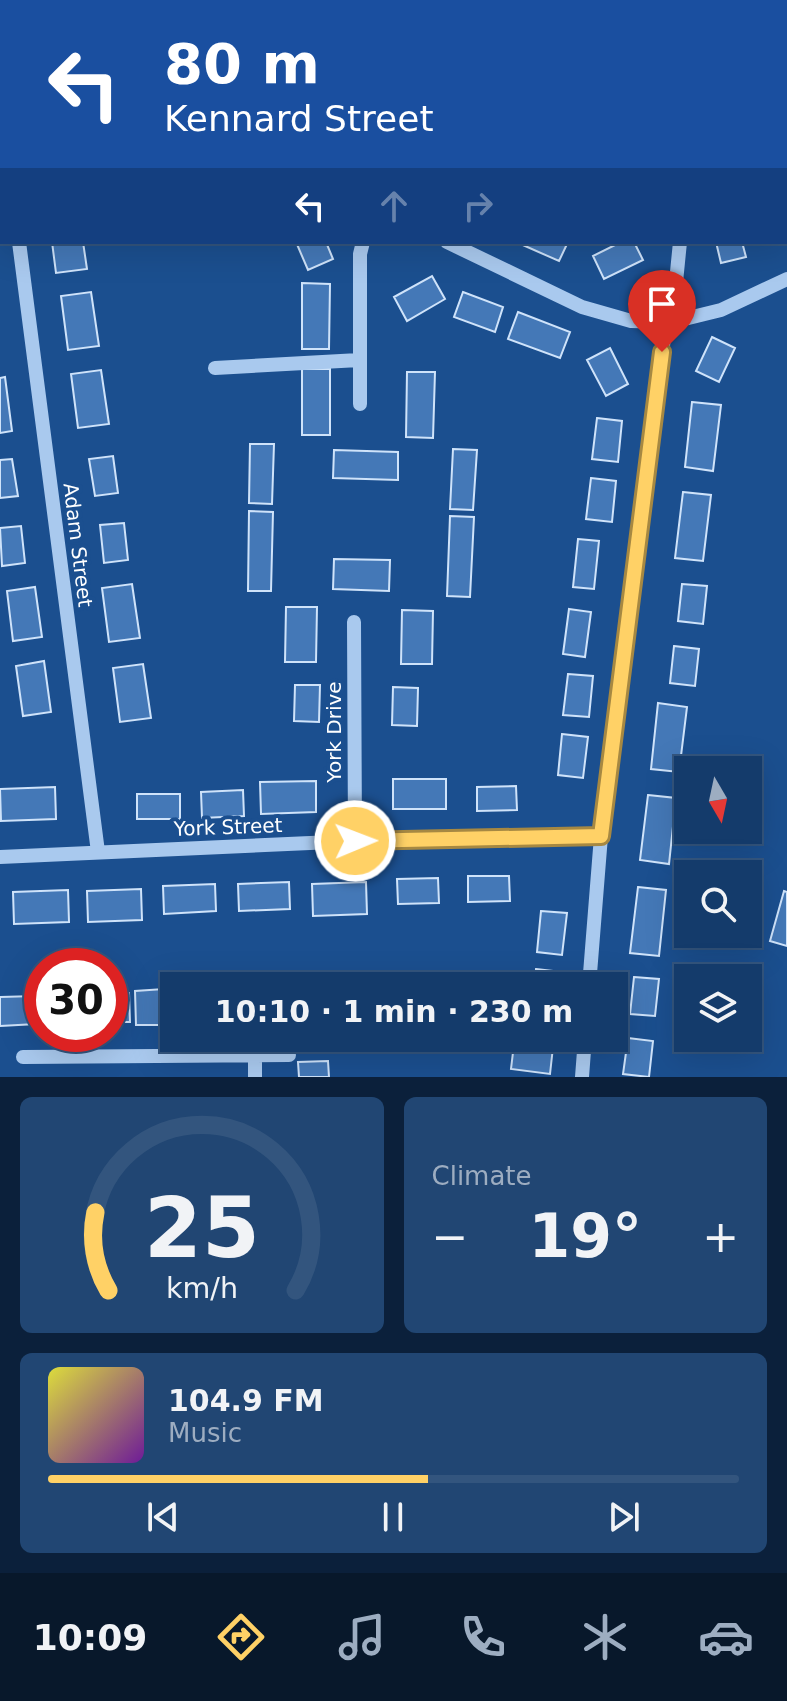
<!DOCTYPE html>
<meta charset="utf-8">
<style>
body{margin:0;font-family:"DejaVu Sans",sans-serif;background:#214673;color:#f1f3f6;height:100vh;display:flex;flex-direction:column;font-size:30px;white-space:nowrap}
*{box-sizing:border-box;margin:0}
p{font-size:26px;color:#9dadc1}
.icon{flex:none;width:44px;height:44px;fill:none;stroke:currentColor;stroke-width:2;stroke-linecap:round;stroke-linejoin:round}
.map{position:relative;height:1077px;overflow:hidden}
.panel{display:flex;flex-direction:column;gap:20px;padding:20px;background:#0b203b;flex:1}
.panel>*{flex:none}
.banner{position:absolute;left:0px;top:0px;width:788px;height:244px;box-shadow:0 8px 32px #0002,0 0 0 2px #33557e;background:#1a4fa0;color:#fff;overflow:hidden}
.needle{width:52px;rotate:171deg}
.tools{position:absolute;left:674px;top:756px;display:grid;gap:16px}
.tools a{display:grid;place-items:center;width:88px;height:88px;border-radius:0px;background:#143b6b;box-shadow:0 8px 32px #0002,0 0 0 2px #33557e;font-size:40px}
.speed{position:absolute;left:24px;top:948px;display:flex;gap:16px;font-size:40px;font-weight:700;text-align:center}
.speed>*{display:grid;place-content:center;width:104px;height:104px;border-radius:50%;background:#143b6b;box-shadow:0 8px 32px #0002,0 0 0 2px #33557e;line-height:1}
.speed .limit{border:12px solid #d22;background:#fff;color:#111}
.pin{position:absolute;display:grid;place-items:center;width:68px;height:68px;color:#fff;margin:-82px -34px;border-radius:50% 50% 50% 0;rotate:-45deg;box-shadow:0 0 8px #0007}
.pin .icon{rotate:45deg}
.me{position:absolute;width:88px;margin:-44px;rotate:89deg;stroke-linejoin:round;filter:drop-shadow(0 0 6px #0008)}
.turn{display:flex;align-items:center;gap:28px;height:168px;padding:0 32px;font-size:36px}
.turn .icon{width:104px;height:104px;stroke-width:2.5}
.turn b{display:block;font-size:56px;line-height:68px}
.lanes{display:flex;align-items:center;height:76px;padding:0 32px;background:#0003;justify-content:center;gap:40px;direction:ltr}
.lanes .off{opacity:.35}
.big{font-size:60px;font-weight:800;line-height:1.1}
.panel .tile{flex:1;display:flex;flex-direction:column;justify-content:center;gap:12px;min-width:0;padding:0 28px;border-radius:12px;background:#214673}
.panel .dial{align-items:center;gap:0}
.dial svg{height:208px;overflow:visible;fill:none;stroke:#33557e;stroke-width:7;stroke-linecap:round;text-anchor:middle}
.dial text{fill:#f1f3f6;stroke:none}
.song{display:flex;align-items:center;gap:24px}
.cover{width:96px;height:96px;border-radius:12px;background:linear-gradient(135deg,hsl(60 70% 55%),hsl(280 70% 35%))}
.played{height:8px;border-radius:4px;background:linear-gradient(90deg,#ffd166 55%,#33557e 55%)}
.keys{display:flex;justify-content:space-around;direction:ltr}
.heat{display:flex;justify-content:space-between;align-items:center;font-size:44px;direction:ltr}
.panel .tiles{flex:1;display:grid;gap:20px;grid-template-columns:1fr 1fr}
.tile:last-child{grid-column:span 2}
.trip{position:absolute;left:160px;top:972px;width:468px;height:80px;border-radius:0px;background:#143b6b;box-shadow:0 8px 32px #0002,0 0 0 2px #33557e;font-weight:800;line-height:80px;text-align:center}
.tabs{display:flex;height:128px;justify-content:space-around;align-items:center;background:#08182b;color:#9dadc1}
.tabs .icon{width:56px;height:56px}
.tabs .on{color:#ffd166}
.tabs b{font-size:36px;color:#f1f3f6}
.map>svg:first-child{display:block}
.green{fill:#2e69ad}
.building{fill:#4478b7;stroke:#cfe3fa;stroke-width:2}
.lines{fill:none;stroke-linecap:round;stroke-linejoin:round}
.path{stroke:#a9c9ee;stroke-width:4;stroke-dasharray:4 6;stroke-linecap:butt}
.minor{stroke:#a9c9ee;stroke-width:14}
.route-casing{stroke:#a68842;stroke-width:20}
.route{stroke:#ffd166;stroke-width:14}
.labels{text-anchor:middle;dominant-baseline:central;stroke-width:8;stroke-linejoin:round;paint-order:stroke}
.street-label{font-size:20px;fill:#fff;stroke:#1b4f8f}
</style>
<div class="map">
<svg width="787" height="1077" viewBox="0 0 787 1077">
<rect width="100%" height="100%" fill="#1b4f8f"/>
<!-- green -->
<path class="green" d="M0,0H373L2,2L0,84Z"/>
<!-- building -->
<path class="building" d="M52,242H83L87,269L56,273Z
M296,242H326L333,259L308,270Z
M516,242H568L559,261Z
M621,242H634L643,260L604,279L593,256Z
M716,242H742L746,257L721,263Z
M432,276L445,299L407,321L394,297Z
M302,283L330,284L329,349H302Z
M91,292L99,346L68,350L61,296Z
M463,292L503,307L495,332L454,317Z
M518,312L570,332L560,358L508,339Z
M712,337L735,348L719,382L696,371Z
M610,348L628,384L606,396L587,360Z
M302,369H330V435H302Z
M101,370L109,424L78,428L71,374Z
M407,372H435L433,438L406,437Z
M5,377L12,431L0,433V378Z
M692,402L721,405L713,471L685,467Z
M597,418L622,421L618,462L592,459Z
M250,444H274L272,504L249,503Z
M453,449L477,450L473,510L450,509Z
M334,450L398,452V480L333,478Z
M113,456L118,493L95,496L89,459Z
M12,459L18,496L0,498V460Z
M591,478L616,481L612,522L586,519Z
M683,492L711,495L703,561L675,558Z
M249,511L273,512L271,591H248Z
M450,516L474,517L470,597L447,596Z
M124,523L128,560L104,563L100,525Z
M21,526L25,563L2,566L0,528Z
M578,539L599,541L594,589L573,587Z
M334,559L390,560L389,591L333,589Z
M132,584L140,638L109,642L102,588Z
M682,584L707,586L703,624L678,621Z
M35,587L42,637L13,641L7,591Z
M286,607H317L316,662H285Z
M569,609L591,612L585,657L563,654Z
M402,610L433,611L432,664H401Z
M674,646L699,649L695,686L670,683Z
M44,661L51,712L23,716L16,666Z
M143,664L151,718L120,722L113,668Z
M568,674L593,676L589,717L563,715Z
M295,685H320L319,722L294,721Z
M393,687L418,688L417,726L392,725Z
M658,703L687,707L679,772L651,769Z
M562,734L588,737L583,778L558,775Z
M393,779H446V809H393Z
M316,781V812L261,814L260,782Z
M516,786L517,810L477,811V787Z
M55,787L56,819L1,821L0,789Z
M243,790L244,816L202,818L201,792Z
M137,794H180V819H137Z
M648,795L676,798L669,864L640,860Z
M468,876H509L510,901L468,902Z
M438,878L439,903L398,904L397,879Z
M289,882L290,909L239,911L238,884Z
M366,882L367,914L313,916L312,884Z
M215,884L216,911L164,914L163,886Z
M638,887L666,890L659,956L630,953Z
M141,889L142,920L88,922L87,891Z
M68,890L69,922L14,924L13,892Z
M784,891L787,892V946L770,941Z
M541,911L567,913L562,955L537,952Z
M536,969L561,972L560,986H534Z
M634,977L659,979L655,1016L630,1014Z
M164,989L165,1025H136L135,991Z
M110,993H129L130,1022H110Z
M35,996L36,1024L0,1026V997Z
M513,1038H554L550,1074L511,1069L514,1044H512Z
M628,1038L653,1041L649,1077L623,1074Z
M328,1061L329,1077H299L298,1062Z"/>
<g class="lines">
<!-- path -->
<path class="path" d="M284,2L288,0
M365,2L366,0
M0,3H2"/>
<!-- minor -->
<path class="minor" d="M514,2L517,0
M0,84L2,83
M0,100L2,115
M786,107L787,109
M19,242L98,852
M447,242L582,307L631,321L666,322
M672,322L721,310L787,279
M215,368L359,360
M360,404V254L363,242
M354,622L355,841
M0,857L355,841L601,836
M589,986L601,836L666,322H672L680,242
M255,1055V1077
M23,1057L289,1055
M582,1077L585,1038"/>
</g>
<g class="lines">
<!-- route casing -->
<g class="route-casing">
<path id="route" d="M355,841L601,836L662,352"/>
</g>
<!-- route -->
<use href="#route" class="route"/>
</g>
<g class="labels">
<!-- street labels -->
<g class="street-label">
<text transform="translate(78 545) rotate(83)">Adam Street</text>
<text transform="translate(334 732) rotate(-90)">York Drive</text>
<text transform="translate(228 827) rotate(-2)">York Street</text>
</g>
</g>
</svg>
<div class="tools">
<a><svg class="needle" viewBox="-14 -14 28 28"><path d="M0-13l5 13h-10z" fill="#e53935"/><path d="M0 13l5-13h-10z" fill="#9dadc1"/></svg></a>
<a><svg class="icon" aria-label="search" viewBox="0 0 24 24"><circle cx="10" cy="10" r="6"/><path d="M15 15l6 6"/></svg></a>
<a><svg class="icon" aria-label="layers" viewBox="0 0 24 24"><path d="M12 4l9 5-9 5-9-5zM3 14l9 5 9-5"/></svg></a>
</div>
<div class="speed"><div class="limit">30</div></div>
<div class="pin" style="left:662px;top:352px;background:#d93025"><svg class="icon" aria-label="arrive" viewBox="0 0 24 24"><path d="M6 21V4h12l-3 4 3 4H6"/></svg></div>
<svg class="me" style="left:355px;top:841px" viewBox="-20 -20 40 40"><circle r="17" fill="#ffd166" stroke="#fff" stroke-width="3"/><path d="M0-11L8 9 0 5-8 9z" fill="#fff"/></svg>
<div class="trip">10:10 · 1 min · 230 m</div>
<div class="banner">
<div class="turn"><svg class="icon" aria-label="left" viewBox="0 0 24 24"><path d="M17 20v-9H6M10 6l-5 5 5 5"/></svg><div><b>80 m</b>Kennard Street</div></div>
<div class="lanes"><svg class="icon" aria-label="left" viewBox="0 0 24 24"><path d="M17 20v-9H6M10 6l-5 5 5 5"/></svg><svg class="icon off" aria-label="ahead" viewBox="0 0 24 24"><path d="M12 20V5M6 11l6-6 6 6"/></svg><svg class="icon off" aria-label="right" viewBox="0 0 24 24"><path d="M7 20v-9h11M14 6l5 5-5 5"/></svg></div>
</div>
</div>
<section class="panel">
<div class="tiles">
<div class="tile dial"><svg viewBox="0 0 100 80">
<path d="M14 69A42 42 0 1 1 86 69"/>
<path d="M14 69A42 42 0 0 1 9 39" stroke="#ffd166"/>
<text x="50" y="56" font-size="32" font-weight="700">25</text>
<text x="50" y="72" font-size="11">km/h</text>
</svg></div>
<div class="tile"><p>Climate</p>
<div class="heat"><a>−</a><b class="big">19°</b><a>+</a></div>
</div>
<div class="tile">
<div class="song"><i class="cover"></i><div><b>104.9 FM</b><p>Music</p></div></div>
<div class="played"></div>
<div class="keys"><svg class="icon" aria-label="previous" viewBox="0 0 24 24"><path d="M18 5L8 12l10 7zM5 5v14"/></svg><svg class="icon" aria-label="pause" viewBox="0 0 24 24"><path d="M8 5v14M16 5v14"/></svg><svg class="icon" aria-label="next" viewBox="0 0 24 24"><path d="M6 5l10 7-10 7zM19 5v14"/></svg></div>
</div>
</div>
</section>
<nav class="tabs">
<b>10:09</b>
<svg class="icon on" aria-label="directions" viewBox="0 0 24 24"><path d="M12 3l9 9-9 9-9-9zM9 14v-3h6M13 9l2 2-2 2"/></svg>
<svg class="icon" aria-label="music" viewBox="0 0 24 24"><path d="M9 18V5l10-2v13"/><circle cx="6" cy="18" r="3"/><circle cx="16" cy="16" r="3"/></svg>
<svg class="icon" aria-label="phone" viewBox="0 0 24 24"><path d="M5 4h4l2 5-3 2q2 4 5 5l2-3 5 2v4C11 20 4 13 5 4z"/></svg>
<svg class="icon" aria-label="climate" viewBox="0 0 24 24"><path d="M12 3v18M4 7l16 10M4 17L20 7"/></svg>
<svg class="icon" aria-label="car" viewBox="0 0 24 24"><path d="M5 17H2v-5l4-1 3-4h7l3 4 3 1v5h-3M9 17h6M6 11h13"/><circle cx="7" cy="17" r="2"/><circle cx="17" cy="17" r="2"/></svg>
</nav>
